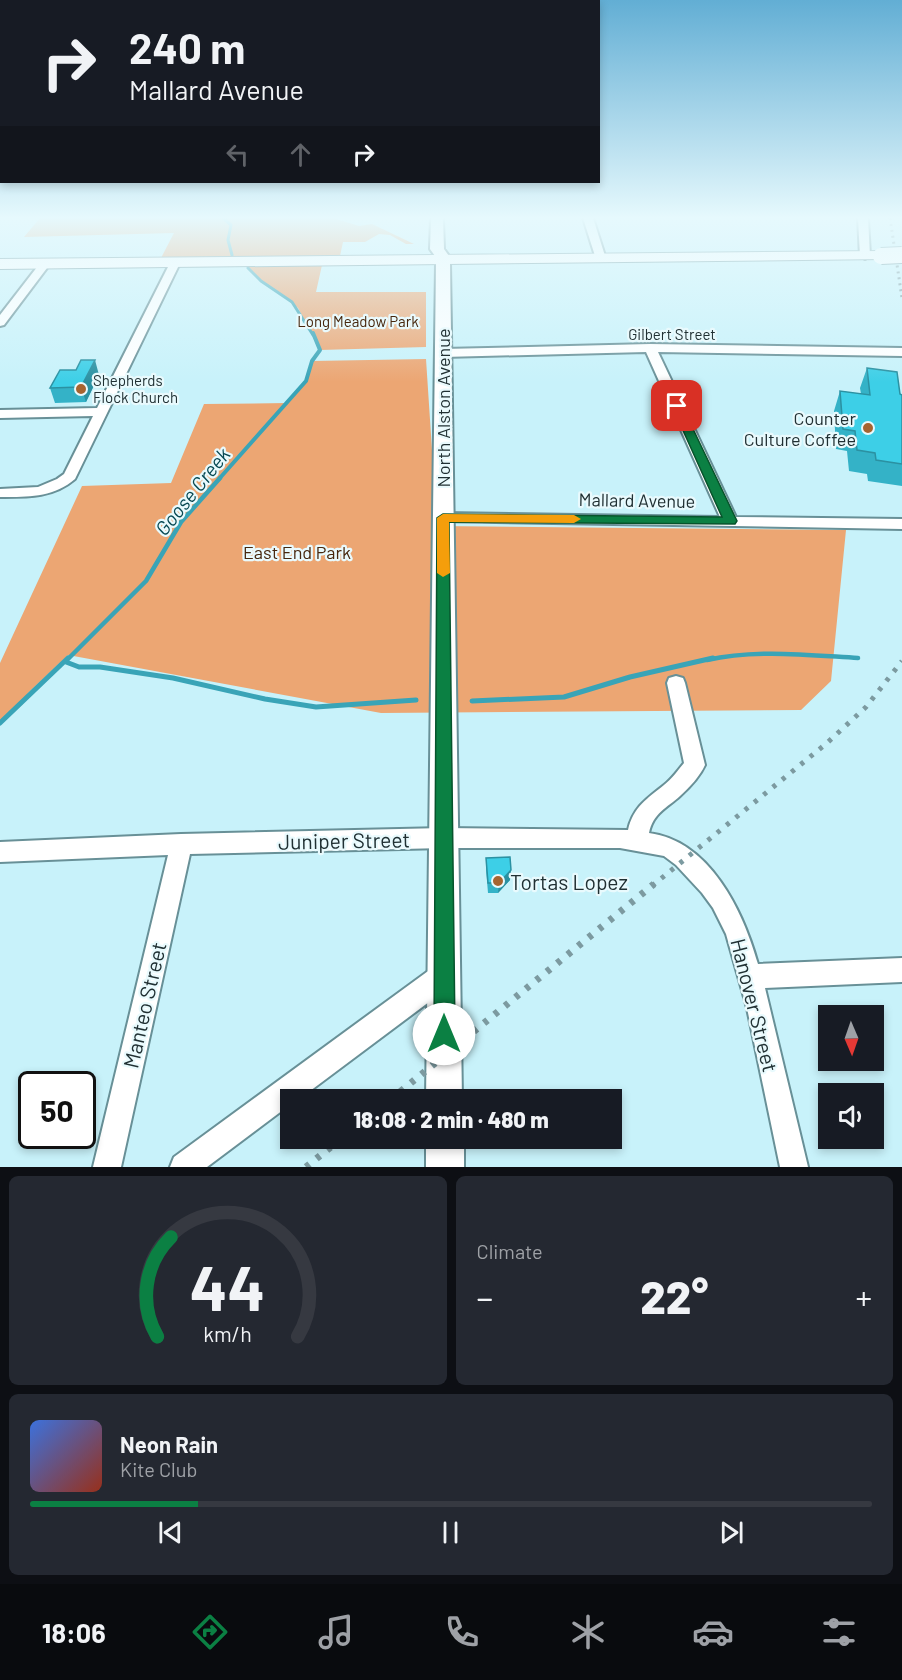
<!DOCTYPE html>
<meta charset="utf-8">
<style>
body{margin:0;font-family:Barlow,sans-serif;background:#242831;color:#f1f3f6;height:100vh;display:flex;flex-direction:column;font-size:22px;white-space:nowrap}
*{box-sizing:border-box;margin:0}
p{font-size:20px;color:#9ea1a6}
.icon{flex:none;width:33px;height:33px;fill:none;stroke:currentColor;stroke-width:2;stroke-linecap:round;stroke-linejoin:round}
.map{position:relative;height:1167px;overflow:hidden}
.panel{display:flex;flex-direction:column;gap:9px;padding:9px;background:#0d0f14;flex:1}
.panel>*{flex:none}
.guide{position:absolute;left:0px;top:0px;width:600px;height:183px;box-shadow:0 3px 9px #0003;background:#171b24;color:#f1f3f6;overflow:hidden}
.needle{width:39px;rotate:178deg}
.controls{position:absolute;left:818px;top:1005px;display:grid;gap:12px}
.controls a{display:grid;place-items:center;width:66px;height:66px;border-radius:0px;background:#171b24;box-shadow:0 3px 9px #0003;font-size:30px}
.speed{position:absolute;left:18px;top:1071px;display:flex;gap:12px;font-size:30px;font-weight:700;text-align:center}
.speed>*{display:grid;place-content:center;width:78px;height:78px;border-radius:50%;background:#171b24;box-shadow:0 3px 9px #0003;line-height:1}
.speed .limit{border:3px solid #111;border-radius:9px;background:#fff;color:#111}
.pin{position:absolute;display:grid;place-items:center;width:51px;height:51px;color:#fff;margin:-26px;border-radius:12px;box-shadow:0 3px 9px #0006}
.me{position:absolute;width:66px;margin:-33px;rotate:0deg;stroke-linejoin:round;filter:drop-shadow(0 0 4px #0008)}
.turn{display:flex;align-items:center;gap:21px;height:126px;padding:0 30px;font-size:27px}
.turn .icon{width:78px;height:78px;stroke-width:2.5}
.turn b{display:block;font-size:42px;line-height:51px}
.lanes{display:flex;align-items:center;height:57px;padding:0 30px;background:#0003;justify-content:center;gap:30px;direction:ltr}
.lanes .off{opacity:.35}
.big{font-size:45px;font-weight:800;line-height:1.1}
.panel .tile{flex:1;display:flex;flex-direction:column;justify-content:center;gap:9px;min-width:0;padding:0 21px;border-radius:9px;background:#242831}
.panel .dial{align-items:center;gap:0}
.dial svg{height:156px;overflow:visible;fill:none;stroke:#363941;stroke-width:7;stroke-linecap:round;text-anchor:middle}
.dial text{fill:#f1f3f6;stroke:none}
.song{display:flex;align-items:center;gap:18px}
.cover{width:72px;height:72px;border-radius:9px;background:linear-gradient(135deg,hsl(220 70% 55%),hsl(10 70% 35%))}
.played{height:6px;border-radius:3px;background:linear-gradient(90deg,#0b8043 20%,#363941 20%)}
.keys{display:flex;justify-content:space-around;direction:ltr}
.heat{display:flex;justify-content:space-between;align-items:center;font-size:33px;direction:ltr}
.panel .tiles{flex:1;display:grid;gap:9px;grid-template-columns:1fr 1fr}
.tile:last-child{grid-column:span 2}
.trip{position:absolute;left:280px;top:1089px;width:342px;height:60px;border-radius:0px;background:#171b24;box-shadow:0 3px 9px #0003;font-weight:800;line-height:60px;text-align:center}
.menu{display:flex;height:96px;justify-content:space-around;align-items:center;background:#090b0e;color:#9ea1a6}
.menu .icon{width:42px;height:42px}
.menu .on{color:#0b8043}
.menu b{font-size:27px;color:#f1f3f6}
.map>svg:first-child{display:block}
.green{fill:#eca673}
.lines{fill:none;stroke-linecap:round;stroke-linejoin:round}
.stream-far3{stroke:#39a4b7;stroke-width:3}
.stream-far2{stroke:#39a4b7;stroke-width:4}
.stream-far1{stroke:#39a4b7;stroke-width:4.5}
.stream{stroke:#39a4b7;stroke-width:5}
.minor-casing{stroke:#689097;stroke-width:4}
.secondary-casing{stroke:#689097;stroke-width:4}
.primary-casing{stroke:#689097;stroke-width:2}
.minor{fill:#fff;fill-rule:evenodd}
.secondary{fill:#fff;fill-rule:evenodd}
.primary{fill:#fff;fill-rule:evenodd}
.rail-far2{stroke:#7c9aa0;stroke-width:3;stroke-dasharray:2 4;stroke-linecap:butt}
.rail-far1{stroke:#7c9aa0;stroke-width:5;stroke-dasharray:4 8;stroke-linecap:butt}
.rail{stroke:#7c9aa0;stroke-width:7;stroke-dasharray:4.5 9;stroke-linecap:butt}
.primary-bridge-casing{stroke:#689097;stroke-width:18;stroke-linecap:butt}
.primary-bridge{stroke:#fff;stroke-width:16}
.wall{fill:#34b2c7}
.shaded-wall{fill:#2b91a2}
.building{fill:#3dcfe7;stroke:#2b91a2;stroke-width:1.5}
.route{fill:#0b8043;stroke:#07532c;stroke-width:1.5}
.slow{fill:#f59e0b}
.poi-dot{fill:#a66430;stroke:#e9fafd;stroke-width:2}
.labels{text-anchor:middle;dominant-baseline:central;stroke-width:4.5;stroke-linejoin:round;paint-order:stroke}
.far-park-label{font-size:15px;fill:#47270d;stroke:#e9fafd}
.far-street-label{font-size:15px;fill:#203033;stroke:#e9fafd}
.far-poi-label{font-size:15px;fill:#203033;stroke:#e9fafd;text-anchor:start}
.street-label{font-size:18px;fill:#203033;stroke:#e9fafd}
.poi-label{font-size:18px;fill:#203033;stroke:#e9fafd;text-anchor:end}
.park-label{font-size:18px;fill:#47270d;stroke:#e9fafd}
.water-label{font-size:20px;font-style:italic;fill:#074852;stroke:#e9fafd}
.near-street-label{font-size:21px;fill:#203033;stroke:#e9fafd}
.near-poi-label{font-size:21px;fill:#203033;stroke:#e9fafd;text-anchor:start}
</style>
<div class="map">
<svg width="902" height="1167" viewBox="0 0 902 1167">
<rect width="100%" height="100%" fill="#c8f2fa"/>
<!-- green -->
<path class="green" d="M40,218H333L359,226L372,224L414,244H406L390,235L379,234L365,242H343L340,256L161,258L174,233L24,237Z
M246,265H322L316,292H426V347L320,350L298,308L254,275Z
M426,359L437,526L846,530L831,681L801,710L381,713L68,655L28,693L23,704L0,724V663L82,486L171,483L204,404L288,403L306,381L312,361Z"/>
<g class="lines">
<!-- stream-far3 -->
<path class="stream-far3" d="M223,218L231,225L228,240L232,255
M248,268L261,281L292,302L313,335"/>
<!-- stream-far2 -->
<path class="stream-far2" d="M219,479L306,381L312,361L320,350L313,333"/>
<!-- stream-far1 -->
<path class="stream-far1" d="M67,660L146,581L181,522L220,478
M707,660C756,649 808,655 858,658"/>
<!-- stream -->
<path class="stream" d="M66,662L79,667H100L173,678L265,699L316,707L416,700
M472,701L564,697L630,677L713,658
M0,723L68,658"/>
<!-- minor casing -->
<g class="minor-casing">
<path id="minor" d="M583,218H593L606,259L605,261L596,259Z
M858,218H868L870,256L865,259L860,256Z
M171,261L180,263L75,479C53,498 27,497 0,497V489L38,487L57,479L64,474L93,416L0,418V410L97,408Z
M41,262L50,264L4,325L0,326V315Z
M650,344L902,348V356L658,352L736,517L902,519V529L438,521L435,518L443,513L720,517L646,352L443,357L437,353L443,349Z
M676,676L683,678L685,683L705,765C700,776 689,788 680,796C667,808 653,813 649,833C710,841 743,911 758,964L902,958V982L765,988L808,1167H780L747,1008L726,934L713,908L702,893L676,865L664,856L620,848H444L190,854L121,1167H93L168,855L0,862V842L181,834L444,828L628,830C633,807 648,798 664,785C672,779 678,770 684,763L667,683L669,678Z
M444,963L453,966L456,975L453,984L298,1100H291V1104L207,1167H170L174,1157L435,966Z"/>
</g>
<!-- secondary casing -->
<g class="secondary-casing">
<path id="secondary" d="M431,218H443L444,249L449,256L450,263L462,1100H426L436,263L435,256L430,249Z
M426,1138H464V1167H426Z"/>
</g>
<!-- primary casing -->
<g class="primary-casing">
<path id="primary" d="M881,251L889,256L886,259L0,269V259Z"/>
</g>
<!-- minor -->
<use href="#minor" class="minor"/>
<!-- secondary -->
<use href="#secondary" class="secondary"/>
<!-- primary -->
<use href="#primary" class="primary"/>
<!-- rail-far2 -->
<path class="rail-far2" d="M890,218L902,298"/>
<!-- rail-far1 -->
<path class="rail-far1" d="M652,886L827,743L866,707L902,661"/>
<!-- rail -->
<path class="rail" d="M390,1100L654,884
M306,1167L342,1138"/>
<!-- primary-bridge casing -->
<g class="primary-bridge-casing">
<path id="primary-bridge" d="M881,256L902,255"/>
</g>
<!-- primary-bridge -->
<use href="#primary-bridge" class="primary-bridge"/>
</g>
<!-- wall -->
<path class="wall" d="M867,368L900,394L902,395V486L868,481L867,474L849,471L847,451L836,449L834,411L840,391L861,394L860,388Z
M99,375L86,402L55,403L50,388Z
M486,858L510,880L498,893H488L486,869Z"/>
<!-- shaded-wall -->
<path class="shaded-wall" d="M95,360L99,375L86,402L81,387Z
M511,870L510,880L498,893L499,883Z"/>
<!-- building -->
<path class="building" d="M81,360H95L81,387L50,388L60,370H76Z
M867,368L897,372L900,394L902,395V464L876,460L875,453L857,450L855,431L843,429L840,391L870,395Z
M510,857L511,870L499,883H488L486,858Z"/>
<!-- sky -->
<linearGradient id="sky" x2="0" y2="1"><stop stop-color="#62aed4"/><stop offset="0.57" stop-color="#e6f9fd"/><stop offset="1" stop-color="#e6f9fd" stop-opacity="0"/></linearGradient>
<rect width="902" height="382" fill="url(#sky)"/>
<!-- route -->
<path class="route" d="M673,403H677L682,406L737,521L735,524L449,522L455,1034L452,1041L444,1044L437,1041L434,1034L437,518L443,514L722,517L672,406Z"/>
<!-- slow -->
<path class="slow" d="M443,514L574,515L581,519L574,523L449,522L450,573L443,577L437,573V518Z"/>
<!-- markers -->
<g class="poi-dot">
<circle cx="81" cy="389" r="6"/>
<circle cx="868" cy="428" r="6"/>
<circle cx="498" cy="881" r="6"/>
</g>
<g class="labels">
<!-- far-park labels -->
<g class="far-park-label">
<text x="358" y="321">Long Meadow Park</text>
</g>
<!-- far-street labels -->
<g class="far-street-label">
<text x="672" y="334">Gilbert Street</text>
</g>
<!-- far-poi labels -->
<g class="far-poi-label">
<text x="93" y="380">Shepherds<tspan x="93" dy="17">Flock Church</tspan></text>
</g>
<!-- street labels -->
<g class="street-label">
<text transform="translate(443 408) rotate(-90)">North Alston Avenue</text>
<text transform="translate(637 500) rotate(1)">Mallard Avenue</text>
</g>
<!-- poi labels -->
<g class="poi-label">
<text x="856" y="418">Counter<tspan x="856" dy="21">Culture Coffee</tspan></text>
</g>
<!-- park labels -->
<g class="park-label">
<text x="297" y="552">East End Park</text>
</g>
<!-- water labels -->
<g class="water-label">
<text transform="translate(192 491) rotate(-51)">Goose Creek</text>
</g>
<!-- near-street labels -->
<g class="near-street-label">
<text transform="translate(344 840) rotate(-1)">Juniper Street</text>
<text transform="translate(144 1005) rotate(-77)">Manteo Street</text>
<text transform="translate(755 1005) rotate(76)">Hanover Street</text>
</g>
<!-- near-poi labels -->
<g class="near-poi-label">
<text x="510" y="881">Tortas Lopez</text>
</g>
</g>
</svg>
<div class="controls">
<a><svg class="needle" viewBox="-14 -14 28 28"><path d="M0-13l5 13h-10z" fill="#e53935"/><path d="M0 13l5-13h-10z" fill="#9ea1a6"/></svg></a>
<a><svg class="icon" aria-label="sound" viewBox="0 0 24 24"><path d="M4 9h4l5-4v14l-5-4H4zM17 9q2 3 0 6"/></svg></a>
</div>
<div class="speed"><div class="limit">50</div></div>
<div class="pin" style="left:677px;top:406px;background:#d93025"><svg class="icon" aria-label="arrive" viewBox="0 0 24 24"><path d="M6 21V4h12l-3 4 3 4H6"/></svg></div>
<svg class="me" style="left:444px;top:1034px" viewBox="-20 -20 40 40"><circle r="19" fill="#fff"/><path d="M0-13L10 11 0 6-10 11z" fill="#0b8043"/></svg>
<div class="trip">18:08 · 2 min · 480 m</div>
<div class="guide">
<div class="turn"><svg class="icon" aria-label="right" viewBox="0 0 24 24"><path d="M7 20v-9h11M14 6l5 5-5 5"/></svg><div><b>240 m</b>Mallard Avenue</div></div>
<div class="lanes"><svg class="icon off" aria-label="left" viewBox="0 0 24 24"><path d="M17 20v-9H6M10 6l-5 5 5 5"/></svg><svg class="icon off" aria-label="ahead" viewBox="0 0 24 24"><path d="M12 20V5M6 11l6-6 6 6"/></svg><svg class="icon" aria-label="right" viewBox="0 0 24 24"><path d="M7 20v-9h11M14 6l5 5-5 5"/></svg></div>
</div>
</div>
<section class="panel">
<div class="tiles">
<div class="tile dial"><svg viewBox="0 0 100 80">
<path d="M14 69A42 42 0 1 1 86 69"/>
<path d="M14 69A42 42 0 0 1 21 18" stroke="#0b8043"/>
<text x="50" y="56" font-size="32" font-weight="700">44</text>
<text x="50" y="72" font-size="11">km/h</text>
</svg></div>
<div class="tile"><p>Climate</p>
<div class="heat"><a>−</a><b class="big">22°</b><a>+</a></div>
</div>
<div class="tile">
<div class="song"><i class="cover"></i><div><b>Neon Rain</b><p>Kite Club</p></div></div>
<div class="played"></div>
<div class="keys"><svg class="icon" aria-label="previous" viewBox="0 0 24 24"><path d="M18 5L8 12l10 7zM5 5v14"/></svg><svg class="icon" aria-label="pause" viewBox="0 0 24 24"><path d="M8 5v14M16 5v14"/></svg><svg class="icon" aria-label="next" viewBox="0 0 24 24"><path d="M6 5l10 7-10 7zM19 5v14"/></svg></div>
</div>
</div>
</section>
<nav class="menu">
<b>18:06</b>
<svg class="icon on" aria-label="directions" viewBox="0 0 24 24"><path d="M12 3l9 9-9 9-9-9zM9 14v-3h6M13 9l2 2-2 2"/></svg>
<svg class="icon" aria-label="music" viewBox="0 0 24 24"><path d="M9 18V5l10-2v13"/><circle cx="6" cy="18" r="3"/><circle cx="16" cy="16" r="3"/></svg>
<svg class="icon" aria-label="phone" viewBox="0 0 24 24"><path d="M5 4h4l2 5-3 2q2 4 5 5l2-3 5 2v4C11 20 4 13 5 4z"/></svg>
<svg class="icon" aria-label="climate" viewBox="0 0 24 24"><path d="M12 3v18M4 7l16 10M4 17L20 7"/></svg>
<svg class="icon" aria-label="car" viewBox="0 0 24 24"><path d="M5 17H2v-5l4-1 3-4h7l3 4 3 1v5h-3M9 17h6M6 11h13"/><circle cx="7" cy="17" r="2"/><circle cx="17" cy="17" r="2"/></svg>
<svg class="icon" aria-label="filters" viewBox="0 0 24 24"><path d="M4 7h16M4 17h16"/><circle cx="9" cy="7" r="2"/><circle cx="15" cy="17" r="2"/></svg>
</nav>
